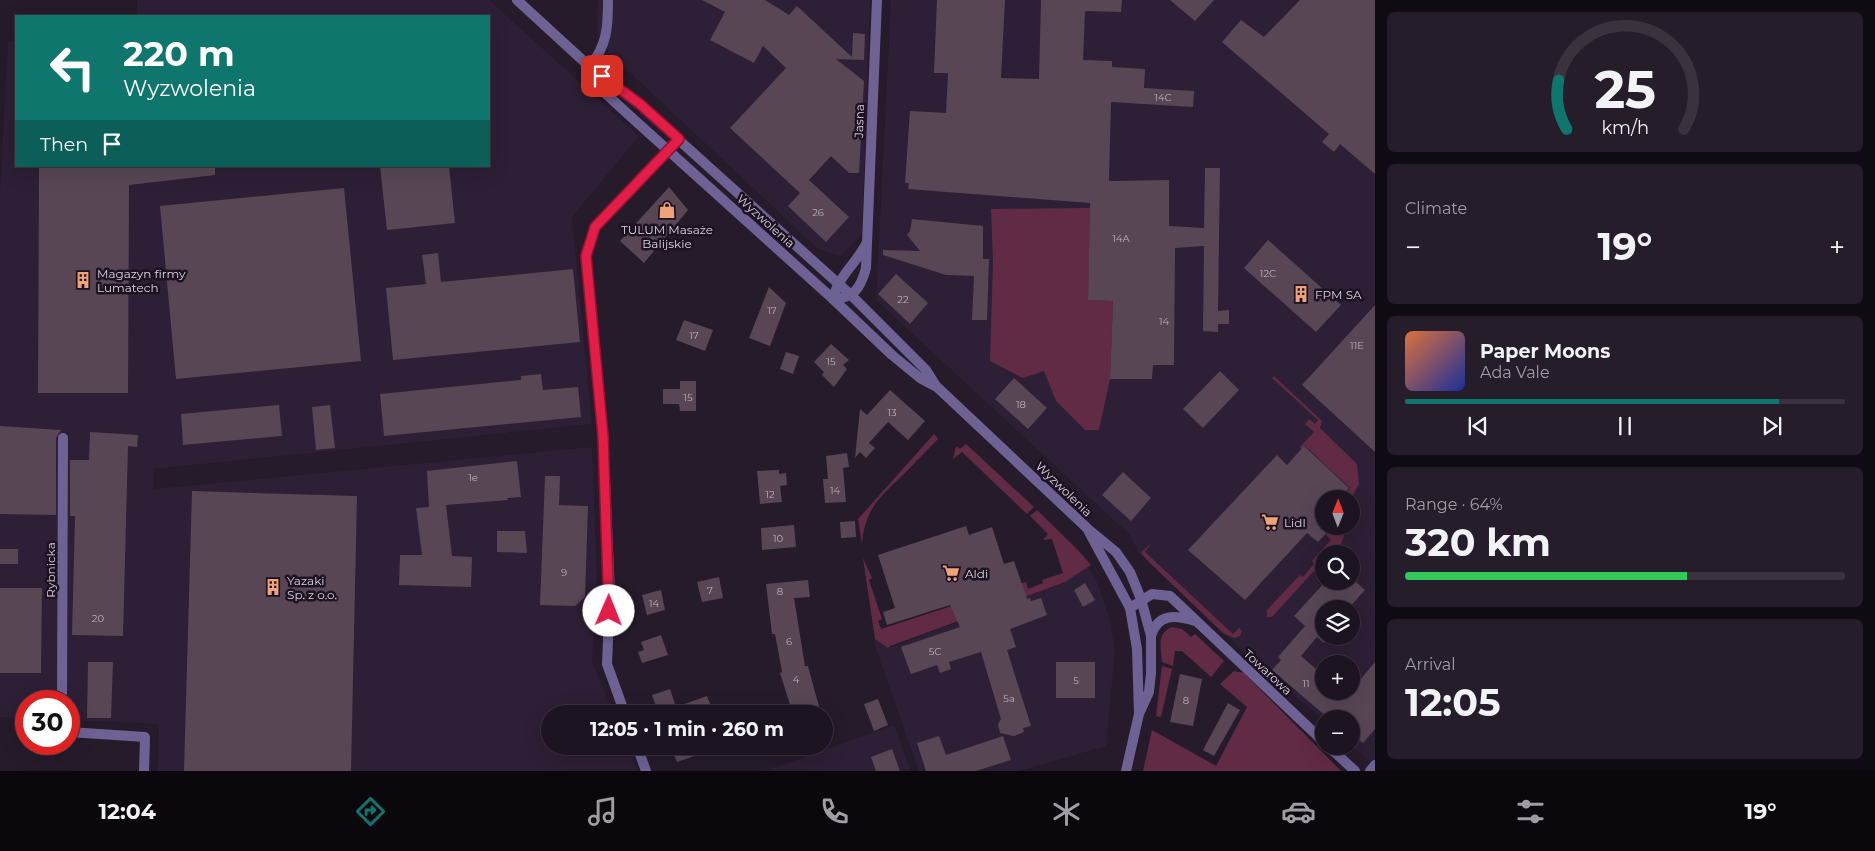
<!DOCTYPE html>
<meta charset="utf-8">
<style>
body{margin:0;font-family:Montserrat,sans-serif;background:#251d29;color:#f1f3f6;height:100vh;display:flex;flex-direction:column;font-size:19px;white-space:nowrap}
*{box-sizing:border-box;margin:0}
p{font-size:16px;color:#a09ea5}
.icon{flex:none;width:28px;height:28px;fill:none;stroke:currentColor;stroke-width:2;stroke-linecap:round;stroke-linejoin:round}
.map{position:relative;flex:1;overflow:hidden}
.panel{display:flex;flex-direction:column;gap:12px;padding:12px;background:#0f0b12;width:500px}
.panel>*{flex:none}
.guide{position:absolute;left:15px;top:15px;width:475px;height:152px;border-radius:0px;box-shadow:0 5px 20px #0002,0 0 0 1px #3a333e;background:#0f766e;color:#fff;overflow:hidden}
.needle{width:32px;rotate:1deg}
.buttons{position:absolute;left:1315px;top:490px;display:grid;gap:10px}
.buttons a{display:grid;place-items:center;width:45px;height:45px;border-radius:50%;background:#1c1420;box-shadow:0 5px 20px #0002,0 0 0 1px #3a333e;font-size:25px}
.speed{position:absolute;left:15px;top:690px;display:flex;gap:10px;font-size:25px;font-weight:700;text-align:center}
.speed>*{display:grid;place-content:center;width:65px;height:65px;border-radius:50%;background:#1c1420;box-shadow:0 5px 20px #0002,0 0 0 1px #3a333e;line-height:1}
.speed .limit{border:8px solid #d22;background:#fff;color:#111}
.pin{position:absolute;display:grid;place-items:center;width:42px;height:42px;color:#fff;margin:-21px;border-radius:10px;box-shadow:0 2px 8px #0006}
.me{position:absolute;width:55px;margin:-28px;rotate:1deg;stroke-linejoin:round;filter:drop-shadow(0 0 4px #0008)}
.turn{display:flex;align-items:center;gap:18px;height:105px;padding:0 25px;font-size:22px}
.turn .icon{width:65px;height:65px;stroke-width:2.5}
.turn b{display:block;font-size:35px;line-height:42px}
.then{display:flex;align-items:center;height:48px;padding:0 25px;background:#0003;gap:10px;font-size:19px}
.big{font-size:38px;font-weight:700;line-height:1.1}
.panel .widget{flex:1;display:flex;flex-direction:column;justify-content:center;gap:8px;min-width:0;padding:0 18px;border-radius:8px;background:#251d29}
.panel .dial{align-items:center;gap:0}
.dial svg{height:130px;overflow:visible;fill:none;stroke:#3a333e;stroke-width:7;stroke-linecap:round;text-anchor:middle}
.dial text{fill:#f1f3f6;stroke:none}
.song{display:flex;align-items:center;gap:15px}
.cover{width:60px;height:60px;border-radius:8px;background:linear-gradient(135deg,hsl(20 70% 55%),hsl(230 70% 35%))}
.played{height:5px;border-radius:2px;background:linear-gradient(90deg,#0f766e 85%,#3a333e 85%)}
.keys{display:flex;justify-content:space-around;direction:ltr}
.heat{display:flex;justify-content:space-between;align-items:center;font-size:28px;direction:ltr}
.charge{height:8px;border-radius:4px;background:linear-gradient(90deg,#34c759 64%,#3a333e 0)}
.trip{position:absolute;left:541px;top:705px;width:292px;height:50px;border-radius:25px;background:#1c1420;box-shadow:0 5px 20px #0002,0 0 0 1px #3a333e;font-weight:700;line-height:50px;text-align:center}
.menu{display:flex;height:80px;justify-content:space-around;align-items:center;background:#0b080d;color:#a09ea5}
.menu .icon{width:35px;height:35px}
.menu .current{color:#0f766e}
.menu b{font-size:22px;color:#f1f3f6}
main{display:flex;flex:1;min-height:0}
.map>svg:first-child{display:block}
.built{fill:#2d1f35;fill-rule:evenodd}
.green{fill:#622b45}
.building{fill:#584655}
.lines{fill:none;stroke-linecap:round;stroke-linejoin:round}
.minor{stroke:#6e6294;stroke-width:10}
.tertiary{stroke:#6e6294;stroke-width:10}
.route-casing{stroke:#92132f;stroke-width:12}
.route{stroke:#e11d48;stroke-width:9}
.labels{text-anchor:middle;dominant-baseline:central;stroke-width:5;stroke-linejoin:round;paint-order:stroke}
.number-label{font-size:10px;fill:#bbb1bd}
.street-label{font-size:12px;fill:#dcd5e0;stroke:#1c1221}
.poi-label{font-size:12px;fill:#dcd5e0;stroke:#1c1221;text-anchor:start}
</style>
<main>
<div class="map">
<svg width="1375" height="771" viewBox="0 0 1375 771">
<rect width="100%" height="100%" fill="#251b2b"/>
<!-- built -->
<path class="built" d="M137,0H489L639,136L572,217L592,424L153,469L154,489L592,447L597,583L592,661L614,714H550V746H628L638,771H158L159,724L69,720V701H26V719L0,717V195L8,41L16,42V166H489V16H137Z
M598,0H870L862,234L840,256L818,249L609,53L597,32Z
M891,0H1375V760L1372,763L1351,745V719H1324V721L1248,656L1138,552L1130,535L876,300ZM1324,499H1351V526H1324ZM1324,554H1351V581H1324ZM1324,609H1351V636H1324ZM1324,664H1351V691H1324Z
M1088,567L1096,579L1110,620L1115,651L1106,746L1019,771H919L875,646V639L888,648L1065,582Z
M894,725L911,771H763L788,763Z"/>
<!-- green -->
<path class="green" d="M1090,208L1088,300L1113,301L1110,379L1099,430H1085L1056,401L1044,371L1023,378L990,361L993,261L991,209Z
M1274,376L1322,421L1320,428L1357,464L1359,484L1351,499H1340L1350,488L1305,446L1301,449L1300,447L1314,432L1305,424L1309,419L1315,424L1318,420L1272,378Z
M934,434L938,439C927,450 916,462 905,473C880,497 865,508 862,544L858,519Z
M966,444L1034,507L1027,514L962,452L953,459L956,446L960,449Z
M1037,510L1078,550L1091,565L1065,582L890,646L888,648L875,639L863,558L872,578L869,580L882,619L878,621L881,629L1026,582L1028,589L1043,583L1042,580L1063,573L1052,539L1043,540L1048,534L1030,516Z
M1334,526H1347L1338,554L1331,552L1324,554V560L1272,617H1267V610L1300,575L1303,577L1314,564L1312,561L1331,540L1326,535Z
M1152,542L1145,552L1233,634L1239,628L1242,631L1240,636L1234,638L1223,633L1148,561L1141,553Z
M1172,627L1182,629L1191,637L1195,634L1224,661L1211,677L1182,651H1175L1173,666L1162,662C1161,649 1156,633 1172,627Z
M1162,666L1172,669L1161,717L1156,716Z
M1234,671L1244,673L1341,771H1143L1152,730L1216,766L1247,707L1220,684Z"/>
<!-- building -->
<path class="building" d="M702,0H765L789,15L797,6L852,57L853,33L865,34L864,60L836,59L864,81L859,173H849L831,156L809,180L849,217L826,242L788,206L800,193L730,128L786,68L763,46L754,63L710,40L725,12Z
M937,0H1005L1001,78L1039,79L1041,0H1122L1121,12L1085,11L1083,60L1112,61V67L1145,69L1144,88L1194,91L1193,107L1111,102L1109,181L1169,180V226L1204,228L1205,168H1220L1218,311L1229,310V324H1218V332L1203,331L1204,246L1175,248L1174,365H1153L1152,379H1110L1113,301L1088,300L1090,203L908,189L909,183H905L910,111L946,113L948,73H934Z
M1170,0H1214L1195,21Z
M1300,0H1375V174L1340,144L1334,152L1322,142L1329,134L1222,42L1241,20L1264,37Z
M39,166H215V175L129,185L128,393H38Z
M380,166H449L455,223L387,230Z
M669,187L688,210L644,263L620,241Z
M344,188L361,361L176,379L160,206Z
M912,219L983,226V259H989L987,320H972L974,276L946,275L883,255V250L920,251L907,235L910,231Z
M1268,240L1341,305L1316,332L1244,268Z
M438,253L441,282L573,269L580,342L393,360L386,288L426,284L422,255Z
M896,274L928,303L910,324L878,294Z
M769,287L786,303L770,346L749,338Z
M1375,305V452L1302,385Z
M684,320L713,330L705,351L676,340Z
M831,344L849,360L843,365L847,369L834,387L822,375L824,372L814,362Z
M786,352L799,356L793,374L780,369Z
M1220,371L1239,390L1203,428L1183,409Z
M541,374L543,390L578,387L581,417L384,436L380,394L521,380V376Z
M1014,378L1047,408L1028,429L995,399Z
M680,381H696V411H680L679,404H663V389H680Z
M890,390L925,421L908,440L888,422L869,443L875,448L866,458L860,452L855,458L860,409L867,415Z
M279,405L282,436L183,445L181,414Z
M330,405L335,448L316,450L312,407Z
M0,426L61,430L56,438V515L0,514Z
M90,432L138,435L137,447L128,446L123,636L72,635L75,516H70V460H89Z
M1304,446L1349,488L1339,499H1324V526H1333L1318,542L1307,533L1245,600L1188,550L1277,455L1287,465Z
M847,453L849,467L843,468L846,502L825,503L823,479H828L826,456Z
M517,461L521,497L507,498L508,500L446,505L452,556L472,557L471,587L399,585L400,555H422L416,508L429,507L427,471Z
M779,470V474L786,473L787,485L780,486L782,502L760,504L757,471Z
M1123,472L1151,498L1131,521L1102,495Z
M545,476H560L559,505L588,506L585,597L575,606L540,605Z
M192,491L357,496L351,771H184Z
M855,521L856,537L841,538L840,522Z
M794,525L796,547L762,550L761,528Z
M966,526L969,535L992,527L1004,564L1014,561L1027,599L1030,598L1031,601L1041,598L1047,615L1010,629L1016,647L1007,650L1031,726L1023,728L1024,732L1014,736L1000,733L998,724L1001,719L981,652L949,662L951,669L940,673L937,665L911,674L901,647L960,627L950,605L887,625L883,612L895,608L878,555Z
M497,531H525L527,553L497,552Z
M0,549H18V564H0Z
M719,577L723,598L702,602L697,582Z
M808,580L810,597L794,598L805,666H808L821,714H793L780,673L782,672L775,634H772L766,584Z
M1326,581H1355L1365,590L1348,609H1324V643L1317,637L1301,656L1324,676V691H1351L1375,662V729L1363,743L1351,733V719H1346L1335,709L1327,717L1272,670L1281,660L1278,657L1305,626L1294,616Z
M1085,583L1095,600L1083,607L1074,590Z
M0,588H42L41,673H0Z
M661,590L665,610L647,615L642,595Z
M661,635L668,655L642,663L638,652L644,650L641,642Z
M88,662H113L111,718H87Z
M1056,662H1095V698H1056Z
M1180,674L1202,679L1193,726L1170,722Z
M670,689L676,707L707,696L714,714H659L652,695Z
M878,699L888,725L874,731L864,704Z
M1228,703L1240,710L1214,756L1203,750Z
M939,736L946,755L1003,736L1011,760L976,771H926L917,743Z
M671,746H717L718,748L677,762Z
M892,749L900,771H876L871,757Z"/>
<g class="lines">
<!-- minor -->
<path class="minor" d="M590,67C607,44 608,29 608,0
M866,244C856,264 838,276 833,299C854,299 861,287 866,268L877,0
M1130,608L1152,594L1170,596L1324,742
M1151,636C1158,613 1175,615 1195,621
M62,701L63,438
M625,714L607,664L610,593L603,436L586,256L595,227L679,139
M69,732L145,737L144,771
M637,746L646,771
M1328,746L1355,771
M1370,771L1375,765"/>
<!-- tertiary -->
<path class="tertiary" d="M517,0L590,67L640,105L852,296L926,370L936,386L1088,529L1116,552L1130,572L1141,599L1151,636V673L1149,692L1139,714L1126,771
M590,67L593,82L630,116L833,299L892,355L920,378L935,386
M1089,532L1130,608L1137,649L1139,713"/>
</g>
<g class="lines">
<!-- route casing -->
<g class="route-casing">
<path id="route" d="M602,76L640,104L679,139L595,227L586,256L603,436L609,611"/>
</g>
<!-- route -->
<use href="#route" class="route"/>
</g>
<!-- icons -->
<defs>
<g id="shop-bare" transform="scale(1.35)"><path d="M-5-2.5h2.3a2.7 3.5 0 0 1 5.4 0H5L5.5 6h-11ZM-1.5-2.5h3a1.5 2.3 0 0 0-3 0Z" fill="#f0a378" stroke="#1c1221" stroke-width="2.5" paint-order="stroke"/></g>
<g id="building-bare" transform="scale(1.35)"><path d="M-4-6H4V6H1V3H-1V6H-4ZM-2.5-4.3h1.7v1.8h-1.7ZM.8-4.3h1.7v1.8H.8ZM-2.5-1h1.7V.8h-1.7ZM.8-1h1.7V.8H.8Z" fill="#f0a378" stroke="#1c1221" stroke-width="2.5" paint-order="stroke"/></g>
<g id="supermarket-bare" transform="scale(1.35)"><path d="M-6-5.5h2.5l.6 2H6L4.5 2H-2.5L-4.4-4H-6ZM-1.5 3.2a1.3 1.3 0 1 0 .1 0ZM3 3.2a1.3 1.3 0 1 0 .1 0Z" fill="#f0a378" stroke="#1c1221" stroke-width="2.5" paint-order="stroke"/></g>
</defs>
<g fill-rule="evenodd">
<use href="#shop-bare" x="667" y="210"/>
<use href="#building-bare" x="83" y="280"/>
<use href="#building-bare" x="1301" y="294"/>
<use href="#supermarket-bare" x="1270" y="522"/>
<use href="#supermarket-bare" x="951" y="573"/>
<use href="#building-bare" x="273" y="587"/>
</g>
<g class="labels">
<!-- number labels -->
<g class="number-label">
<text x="1163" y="97">14C</text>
<text x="818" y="212">26</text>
<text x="1121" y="238">14A</text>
<text x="1268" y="273">12C</text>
<text x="903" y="299">22</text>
<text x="772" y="310">17</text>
<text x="1164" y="321">14</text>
<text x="694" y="335">17</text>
<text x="1357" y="345">11E</text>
<text x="831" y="361">15</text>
<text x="688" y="397">15</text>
<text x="1021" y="404">18</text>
<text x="892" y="412">13</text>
<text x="473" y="477">1e</text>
<text x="835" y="490">14</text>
<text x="770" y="494">12</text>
<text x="778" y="538">10</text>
<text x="564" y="572">9</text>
<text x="710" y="590">7</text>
<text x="780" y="591">8</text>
<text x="654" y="603">14</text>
<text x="98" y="618">20</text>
<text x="789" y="641">6</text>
<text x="935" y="651">5C</text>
<text x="796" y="679">4</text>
<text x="1076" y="680">5</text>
<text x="1306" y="683">11</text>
<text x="1009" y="698">5a</text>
<text x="1186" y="700">8</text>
</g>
<!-- street labels -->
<g class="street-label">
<text transform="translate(859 121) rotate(-88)">Jasna</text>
<text transform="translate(766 221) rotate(42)">Wyzwolenia</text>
<text transform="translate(1064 489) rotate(44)">Wyzwolenia</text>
<text transform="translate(50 570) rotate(-90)">Rybnicka</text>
<text transform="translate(1268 672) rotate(43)">Towarowa</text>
</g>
<!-- poi labels -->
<g class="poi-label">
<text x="667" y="229" text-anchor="middle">TULUM Masaże<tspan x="667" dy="14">Balijskie</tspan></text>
<text x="97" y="273">Magazyn firmy<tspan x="97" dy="14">Lumatech</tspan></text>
<text x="1315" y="294">FPM SA</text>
<text x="1284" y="522">Lidl</text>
<text x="965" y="573">Aldi</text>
<text x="287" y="580">Yazaki<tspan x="287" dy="14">Sp. z o.o.</tspan></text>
</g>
</g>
</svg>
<div class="buttons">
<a><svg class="needle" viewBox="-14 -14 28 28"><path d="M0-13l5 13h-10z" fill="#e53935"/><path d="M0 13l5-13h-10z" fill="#a09ea5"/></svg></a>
<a><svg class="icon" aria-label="search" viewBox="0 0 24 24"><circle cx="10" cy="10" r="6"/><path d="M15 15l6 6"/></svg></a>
<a><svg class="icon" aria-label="layers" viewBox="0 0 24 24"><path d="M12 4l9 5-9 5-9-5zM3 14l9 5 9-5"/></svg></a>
<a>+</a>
<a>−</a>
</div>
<div class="speed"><div class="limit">30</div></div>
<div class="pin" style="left:602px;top:76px;background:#d93025"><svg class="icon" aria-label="arrive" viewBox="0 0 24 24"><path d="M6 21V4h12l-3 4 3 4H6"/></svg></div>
<svg class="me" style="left:609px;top:611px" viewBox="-20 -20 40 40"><circle r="19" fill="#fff"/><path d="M0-13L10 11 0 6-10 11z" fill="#e11d48"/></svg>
<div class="trip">12:05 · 1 min · 260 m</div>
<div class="guide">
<div class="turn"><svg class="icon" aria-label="left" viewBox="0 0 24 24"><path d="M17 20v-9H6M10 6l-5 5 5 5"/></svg><div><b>220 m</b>Wyzwolenia</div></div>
<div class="then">Then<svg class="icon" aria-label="arrive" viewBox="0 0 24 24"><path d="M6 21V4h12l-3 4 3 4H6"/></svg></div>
</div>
</div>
<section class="panel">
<div class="widget dial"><svg viewBox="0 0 100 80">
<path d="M14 69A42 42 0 1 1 86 69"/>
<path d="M14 69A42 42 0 0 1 9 39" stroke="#0f766e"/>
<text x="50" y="56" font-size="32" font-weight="700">25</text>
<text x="50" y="72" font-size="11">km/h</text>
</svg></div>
<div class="widget"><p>Climate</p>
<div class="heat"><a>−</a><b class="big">19°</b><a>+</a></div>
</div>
<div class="widget">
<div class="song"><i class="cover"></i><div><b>Paper Moons</b><p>Ada Vale</p></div></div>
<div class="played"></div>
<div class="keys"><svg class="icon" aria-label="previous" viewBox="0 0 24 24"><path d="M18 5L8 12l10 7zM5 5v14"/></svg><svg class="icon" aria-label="pause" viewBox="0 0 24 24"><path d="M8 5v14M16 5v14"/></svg><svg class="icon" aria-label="next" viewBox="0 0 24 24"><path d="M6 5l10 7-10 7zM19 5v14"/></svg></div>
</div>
<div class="widget"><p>Range · 64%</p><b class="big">320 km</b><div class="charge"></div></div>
<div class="widget"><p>Arrival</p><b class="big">12:05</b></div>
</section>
</main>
<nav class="menu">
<b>12:04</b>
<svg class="icon current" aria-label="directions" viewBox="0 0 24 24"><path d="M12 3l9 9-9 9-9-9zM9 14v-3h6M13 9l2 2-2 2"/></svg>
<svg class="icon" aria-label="music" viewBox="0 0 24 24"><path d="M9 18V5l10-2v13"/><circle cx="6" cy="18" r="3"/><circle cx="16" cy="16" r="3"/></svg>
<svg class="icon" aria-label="phone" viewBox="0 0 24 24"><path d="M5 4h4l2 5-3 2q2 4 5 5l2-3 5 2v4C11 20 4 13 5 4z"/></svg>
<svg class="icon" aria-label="climate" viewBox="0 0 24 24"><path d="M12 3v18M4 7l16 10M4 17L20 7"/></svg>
<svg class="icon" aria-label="car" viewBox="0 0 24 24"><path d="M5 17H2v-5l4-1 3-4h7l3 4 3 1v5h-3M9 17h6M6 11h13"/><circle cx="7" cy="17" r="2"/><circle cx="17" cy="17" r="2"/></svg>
<svg class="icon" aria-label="filters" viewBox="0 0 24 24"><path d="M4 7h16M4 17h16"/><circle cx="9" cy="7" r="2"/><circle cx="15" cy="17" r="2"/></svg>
<b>19°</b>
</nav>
